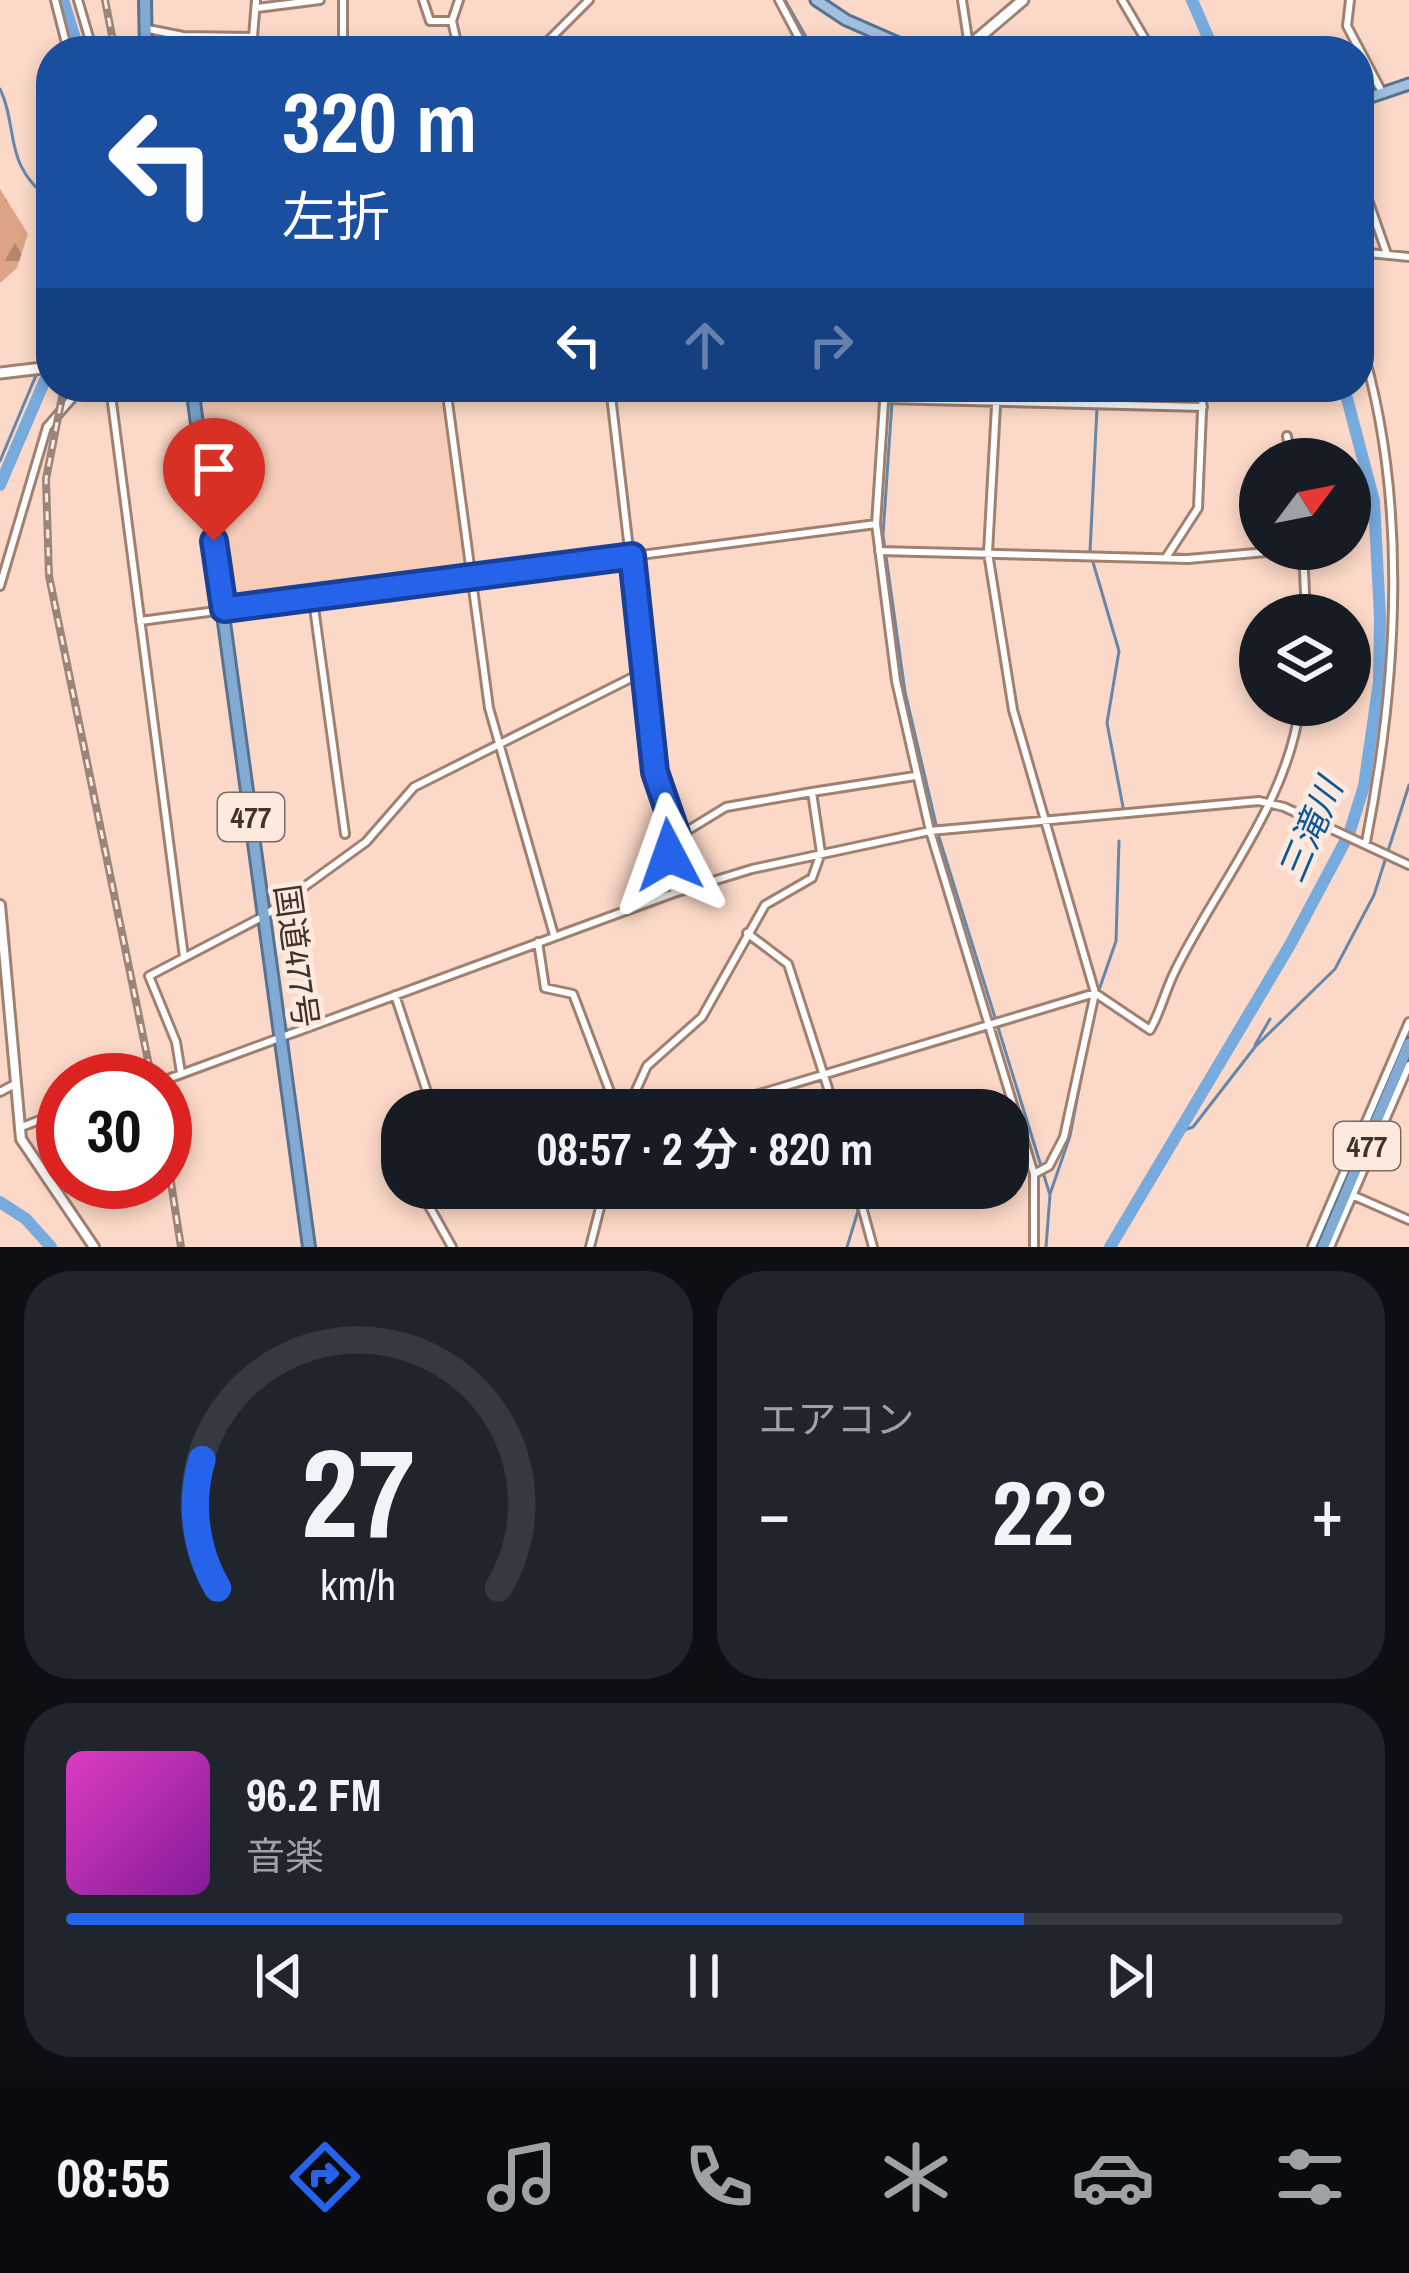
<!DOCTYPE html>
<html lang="ja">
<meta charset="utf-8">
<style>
body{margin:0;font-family:"Archivo Narrow","Noto Sans JP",sans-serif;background:#20242c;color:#f1f3f6;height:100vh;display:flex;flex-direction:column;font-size:45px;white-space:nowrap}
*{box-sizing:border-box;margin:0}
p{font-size:39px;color:#9ea1a6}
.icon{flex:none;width:66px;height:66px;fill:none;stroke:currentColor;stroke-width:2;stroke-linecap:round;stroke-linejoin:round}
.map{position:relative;height:1247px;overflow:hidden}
.side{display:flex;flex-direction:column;gap:24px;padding:24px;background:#0d0f14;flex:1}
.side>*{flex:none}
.top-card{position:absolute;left:36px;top:36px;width:1338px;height:366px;border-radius:48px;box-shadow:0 6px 18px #0003;background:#1a4fa0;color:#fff;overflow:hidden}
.needle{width:78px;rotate:58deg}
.fabs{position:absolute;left:1239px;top:438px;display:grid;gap:24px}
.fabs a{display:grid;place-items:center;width:132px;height:132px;border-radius:50%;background:#171b24;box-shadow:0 6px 18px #0003;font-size:60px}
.speed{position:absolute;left:36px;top:1053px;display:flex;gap:24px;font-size:60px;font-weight:700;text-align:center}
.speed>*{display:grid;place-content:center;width:156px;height:156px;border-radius:50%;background:#171b24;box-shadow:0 6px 18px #0003;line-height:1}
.speed .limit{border:18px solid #d22;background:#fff;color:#111}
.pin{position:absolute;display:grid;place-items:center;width:102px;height:102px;color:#fff;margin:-123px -51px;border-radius:50% 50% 50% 0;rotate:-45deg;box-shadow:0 0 12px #0007}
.pin .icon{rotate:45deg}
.me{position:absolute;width:132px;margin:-66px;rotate:356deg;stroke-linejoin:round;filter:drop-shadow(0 0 9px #0008)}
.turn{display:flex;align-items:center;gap:42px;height:252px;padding:0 48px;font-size:54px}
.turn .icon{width:156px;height:156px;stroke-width:2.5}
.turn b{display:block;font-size:84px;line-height:102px}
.lanes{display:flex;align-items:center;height:114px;padding:0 48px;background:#0003;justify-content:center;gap:60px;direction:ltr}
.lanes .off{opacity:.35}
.big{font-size:90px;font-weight:700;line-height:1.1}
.side .tile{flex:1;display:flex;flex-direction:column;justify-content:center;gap:18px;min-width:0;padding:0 42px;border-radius:48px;background:#20242c}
.side .dial{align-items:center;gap:0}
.dial svg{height:312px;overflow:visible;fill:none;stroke:#363941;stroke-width:7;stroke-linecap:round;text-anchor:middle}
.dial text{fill:#f1f3f6;stroke:none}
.song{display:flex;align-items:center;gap:36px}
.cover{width:144px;height:144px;border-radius:18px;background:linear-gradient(135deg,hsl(310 70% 55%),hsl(290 70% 35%))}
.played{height:12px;border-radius:6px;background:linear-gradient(90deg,#2563eb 75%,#363941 75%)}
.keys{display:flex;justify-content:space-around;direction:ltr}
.heat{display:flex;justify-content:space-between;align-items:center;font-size:66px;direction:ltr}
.side .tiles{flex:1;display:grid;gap:24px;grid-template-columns:1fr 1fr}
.tile:last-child{grid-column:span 2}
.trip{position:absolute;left:381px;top:1089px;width:648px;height:120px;border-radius:48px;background:#171b24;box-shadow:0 6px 18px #0003;font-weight:700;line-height:120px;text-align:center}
.menu{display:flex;height:192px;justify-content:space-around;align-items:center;background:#090b0e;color:#9ea1a6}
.menu .icon{width:84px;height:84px}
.menu .current{color:#2563eb}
.menu b{font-size:54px;color:#f1f3f6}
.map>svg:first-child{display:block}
.built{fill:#f7cdb8}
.forest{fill:url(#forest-firs)}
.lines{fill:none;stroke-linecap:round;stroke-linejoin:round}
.stream{stroke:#6687a9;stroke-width:3}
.river{stroke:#77abde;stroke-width:12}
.minor-casing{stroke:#a08171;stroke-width:12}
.tertiary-casing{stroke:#a08171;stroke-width:14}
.secondary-casing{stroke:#a08171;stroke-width:15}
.primary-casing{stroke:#577390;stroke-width:15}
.trunk-casing{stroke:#577390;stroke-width:16}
.minor{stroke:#fff;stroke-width:6}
.tertiary{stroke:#fff;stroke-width:8}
.secondary{stroke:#fff;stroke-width:9}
.primary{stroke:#a2bfdd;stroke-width:9}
.trunk{stroke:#83aad2;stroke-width:10}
.rail-casing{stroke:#9c8478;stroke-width:8}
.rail{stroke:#fee9df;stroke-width:3;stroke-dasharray:9;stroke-linecap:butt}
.route-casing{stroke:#184099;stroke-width:30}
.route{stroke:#2563eb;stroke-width:21}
.labels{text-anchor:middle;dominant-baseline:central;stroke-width:10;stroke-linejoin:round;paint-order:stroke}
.shield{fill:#fee9df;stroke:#796a62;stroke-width:3}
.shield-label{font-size:30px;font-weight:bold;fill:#40332c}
.street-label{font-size:33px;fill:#40332c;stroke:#fee9df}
.water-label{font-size:36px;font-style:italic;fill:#085a99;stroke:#fee9df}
</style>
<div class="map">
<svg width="1409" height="1247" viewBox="0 0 1409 1247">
<defs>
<pattern id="forest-firs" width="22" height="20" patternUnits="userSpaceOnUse" patternTransform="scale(3)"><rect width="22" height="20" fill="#dda386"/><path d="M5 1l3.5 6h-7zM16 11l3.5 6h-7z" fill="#b5856e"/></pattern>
</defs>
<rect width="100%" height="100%" fill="#fbd8c7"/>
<!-- built -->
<path class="built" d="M196,387H441L465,575L228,604Z"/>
<!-- forest -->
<path class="forest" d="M0,189L28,234L17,268L0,283Z"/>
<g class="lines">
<!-- stream -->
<path class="stream" d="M785,0L814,51
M0,89C19,128 2,165 51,200
M41,364L51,337
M893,387L883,535L905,692L939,837L1050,1195L1046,1247
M1098,387L1090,552L1119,651L1107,723L1123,807
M0,461L37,373
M1099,990L1116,941L1119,841
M1255,1045L1270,1019
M1175,1133L1193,1127L1255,1047L1335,969L1374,895L1409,785
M852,1188V1189
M1050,1194L1070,1136L1094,1011
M847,1247L858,1211L854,1198"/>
<!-- river -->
<path class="river" d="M63,0L79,51
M1192,0L1214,51
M0,485L51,366
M0,1202L26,1219L51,1247
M1110,1247L1290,945L1349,834L1364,786L1379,682L1380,617L1374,501L1344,387"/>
<!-- minor casing -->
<g class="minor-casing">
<path id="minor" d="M55,0L68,51
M78,0L93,51
M423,0L430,21H452
M779,0L806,51
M962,0L969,46
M1122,0L1152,51
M1350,0L1347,26L1382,92
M257,8L320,0
M148,29L183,36L253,37L256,0
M343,51V0
M459,51L452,21L459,0
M538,51L589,0
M1359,174L1387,254
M1359,252L1409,257
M1359,337C1409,496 1398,679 1366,842
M110,387L184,957
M446,387L489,708L554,935
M610,387L655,772L677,837L669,855L674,893
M885,387L876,524L896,681L930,831L1034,1174V1247
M997,387L988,553L1013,710L1095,993L1064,1137L1049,1166L1034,1174
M885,399L1203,407
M1287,436L1291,459
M1303,549L1306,615
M879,551L1188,559L1300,549
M1167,556L1198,508L1203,387
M0,586L47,427L82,387
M313,600L345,834
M140,621L876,524
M677,837L726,807L812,792
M747,933L788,964L835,1110
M538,942L545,988L573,994L617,1110
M395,995L433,1110
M181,1073L176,1042L149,976L264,916L366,842L414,787L647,670
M165,1080L674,893L752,869L930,831L1259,801L1284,807L1409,865
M0,1092L15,1084
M627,1110L647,1066L702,1017L765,905L812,878L821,853L812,792L915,776
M706,1110L1095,993L1150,1030C1161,1011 1165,991 1175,971C1217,885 1288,803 1300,705
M19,1128L63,1111
M857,1188L873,1247
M1352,1195L1409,1220
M452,1247L429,1206L474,1188
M590,1247L605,1188
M1312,1247L1409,1022
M1330,1247L1409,1065"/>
</g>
<!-- tertiary casing -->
<g class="tertiary-casing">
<path id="tertiary" d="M0,905L21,1139L94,1247"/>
</g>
<!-- secondary casing -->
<g class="secondary-casing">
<path id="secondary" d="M963,51L1023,0
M0,373L51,367"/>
</g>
<!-- primary casing -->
<g class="primary-casing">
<path id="primary" d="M816,0L846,20L917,51
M1359,101L1409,84"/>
</g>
<!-- trunk casing -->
<g class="trunk-casing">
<path id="trunk" d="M145,0L146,51
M192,387L309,1247
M1323,1247L1409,1044"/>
</g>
<!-- minor -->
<use href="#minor" class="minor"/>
<!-- tertiary -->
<use href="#tertiary" class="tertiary"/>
<!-- secondary -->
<use href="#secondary" class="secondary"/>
<!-- primary -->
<use href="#primary" class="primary"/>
<!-- trunk -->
<use href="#trunk" class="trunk"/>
<!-- rail casing -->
<g class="rail-casing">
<path id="rail" d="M105,0L115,51
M64,387L46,479L49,576L152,1080
M165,1144L181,1247"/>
</g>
<!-- rail -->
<use href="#rail" class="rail"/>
</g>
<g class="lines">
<!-- route casing -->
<g class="route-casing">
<path id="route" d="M214,541L224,609L632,556L655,772L677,836L669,855"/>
</g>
<!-- route -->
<use href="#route" class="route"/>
</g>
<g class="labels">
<!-- shield labels -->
<g class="shield">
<rect x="218" y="793" width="66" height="48" rx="9"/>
<rect x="1334" y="1122" width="66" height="48" rx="9"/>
</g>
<g class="shield-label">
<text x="251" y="817">477</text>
<text x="1367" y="1146">477</text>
</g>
<!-- street labels -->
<g class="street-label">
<text transform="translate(297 956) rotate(82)">国道477号</text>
</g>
<!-- water labels -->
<g class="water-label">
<text transform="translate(1310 830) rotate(-67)">三滝川</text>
</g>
</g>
</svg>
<div class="fabs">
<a><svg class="needle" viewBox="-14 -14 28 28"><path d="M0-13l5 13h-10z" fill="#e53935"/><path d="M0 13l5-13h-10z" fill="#9ea1a6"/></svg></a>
<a><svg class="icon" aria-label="layers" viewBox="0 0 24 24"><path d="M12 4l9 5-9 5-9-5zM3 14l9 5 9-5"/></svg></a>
</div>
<div class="speed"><div class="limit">30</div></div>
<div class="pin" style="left:214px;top:541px;background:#d93025"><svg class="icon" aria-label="arrive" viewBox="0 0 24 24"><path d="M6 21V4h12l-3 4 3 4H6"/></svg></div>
<svg class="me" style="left:669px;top:855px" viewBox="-20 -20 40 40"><path d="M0-17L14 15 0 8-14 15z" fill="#2563eb" stroke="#fff" stroke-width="4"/></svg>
<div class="trip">08:57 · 2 分 · 820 m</div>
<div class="top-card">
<div class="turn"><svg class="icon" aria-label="left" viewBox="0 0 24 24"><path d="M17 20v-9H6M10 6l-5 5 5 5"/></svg><div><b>320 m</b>左折</div></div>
<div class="lanes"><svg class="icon" aria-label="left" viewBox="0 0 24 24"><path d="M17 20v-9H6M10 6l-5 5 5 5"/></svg><svg class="icon off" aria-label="ahead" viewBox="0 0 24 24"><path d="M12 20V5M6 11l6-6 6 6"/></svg><svg class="icon off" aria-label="right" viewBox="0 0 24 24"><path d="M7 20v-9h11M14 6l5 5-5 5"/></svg></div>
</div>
</div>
<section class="side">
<div class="tiles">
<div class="tile dial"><svg viewBox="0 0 100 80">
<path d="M14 69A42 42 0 1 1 86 69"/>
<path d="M14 69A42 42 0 0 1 10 36" stroke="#2563eb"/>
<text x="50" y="56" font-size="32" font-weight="700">27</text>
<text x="50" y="72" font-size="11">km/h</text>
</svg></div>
<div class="tile"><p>エアコン</p>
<div class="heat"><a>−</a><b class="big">22°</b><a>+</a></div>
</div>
<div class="tile">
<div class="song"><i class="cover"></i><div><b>96.2 FM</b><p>音楽</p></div></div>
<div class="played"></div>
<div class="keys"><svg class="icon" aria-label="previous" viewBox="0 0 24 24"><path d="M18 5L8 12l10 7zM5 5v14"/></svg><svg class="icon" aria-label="pause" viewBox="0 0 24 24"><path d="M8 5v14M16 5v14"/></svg><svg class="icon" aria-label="next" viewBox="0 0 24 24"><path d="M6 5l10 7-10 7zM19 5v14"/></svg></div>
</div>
</div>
</section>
<nav class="menu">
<b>08:55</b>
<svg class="icon current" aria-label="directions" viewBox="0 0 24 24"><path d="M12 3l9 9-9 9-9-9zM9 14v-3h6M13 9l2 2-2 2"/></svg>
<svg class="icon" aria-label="music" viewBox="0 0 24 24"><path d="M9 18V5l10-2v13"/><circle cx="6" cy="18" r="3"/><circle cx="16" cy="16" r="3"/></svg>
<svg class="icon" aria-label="phone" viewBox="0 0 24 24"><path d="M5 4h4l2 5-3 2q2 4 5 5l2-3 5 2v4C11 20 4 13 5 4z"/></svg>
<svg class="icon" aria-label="climate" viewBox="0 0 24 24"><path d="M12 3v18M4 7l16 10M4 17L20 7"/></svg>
<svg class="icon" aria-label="car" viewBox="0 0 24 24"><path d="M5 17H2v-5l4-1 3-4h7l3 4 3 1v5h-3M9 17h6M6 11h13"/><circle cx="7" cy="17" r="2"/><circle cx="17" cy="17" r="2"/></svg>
<svg class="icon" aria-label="filters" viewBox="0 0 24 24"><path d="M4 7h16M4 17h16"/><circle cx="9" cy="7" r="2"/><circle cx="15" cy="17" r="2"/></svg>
</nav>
